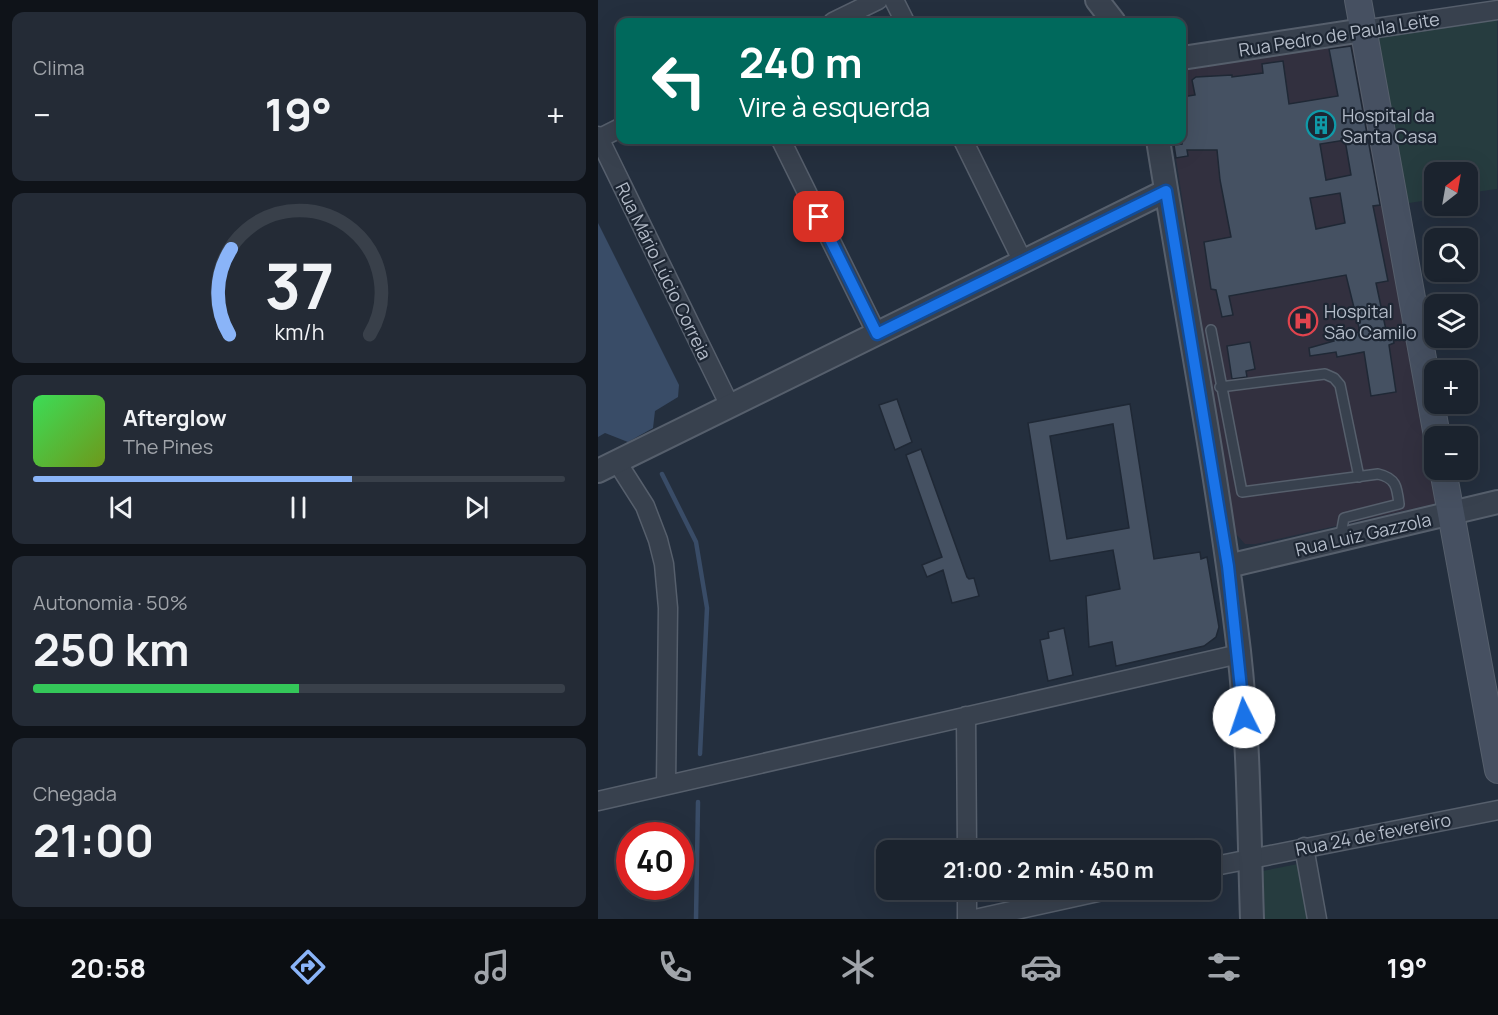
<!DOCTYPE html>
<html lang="pt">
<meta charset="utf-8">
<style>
body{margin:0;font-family:Manrope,sans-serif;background:#242b36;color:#f1f3f6;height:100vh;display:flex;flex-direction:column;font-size:22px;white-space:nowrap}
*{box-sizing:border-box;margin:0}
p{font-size:20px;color:#a0a4aa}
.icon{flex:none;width:33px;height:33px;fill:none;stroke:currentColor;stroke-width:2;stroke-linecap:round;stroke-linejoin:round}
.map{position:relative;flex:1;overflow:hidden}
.panel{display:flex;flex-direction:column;gap:12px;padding:12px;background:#0f1319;width:598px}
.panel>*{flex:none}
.guide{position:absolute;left:18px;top:18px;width:570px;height:126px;border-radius:12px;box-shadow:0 6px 24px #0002,0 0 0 2px #39404a;background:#00695c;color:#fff;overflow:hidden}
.needle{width:39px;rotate:31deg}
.buttons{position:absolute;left:826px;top:162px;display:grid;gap:12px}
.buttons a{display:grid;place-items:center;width:54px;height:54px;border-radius:12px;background:#1b232e;box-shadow:0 6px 24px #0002,0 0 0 2px #39404a;font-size:30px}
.speed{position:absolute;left:18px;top:822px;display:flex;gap:12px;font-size:30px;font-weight:700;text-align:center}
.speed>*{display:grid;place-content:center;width:78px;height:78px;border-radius:50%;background:#1b232e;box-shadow:0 6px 24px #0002,0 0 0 2px #39404a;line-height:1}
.speed .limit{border:9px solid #d22;background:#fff;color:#111}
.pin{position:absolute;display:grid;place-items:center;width:51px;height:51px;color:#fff;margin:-26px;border-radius:12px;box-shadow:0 3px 9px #0006}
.me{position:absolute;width:66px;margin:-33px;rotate:356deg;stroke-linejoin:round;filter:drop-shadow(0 0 4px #0008)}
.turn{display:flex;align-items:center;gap:21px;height:126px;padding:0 24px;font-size:27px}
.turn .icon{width:78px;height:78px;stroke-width:2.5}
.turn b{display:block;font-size:42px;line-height:51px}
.big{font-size:45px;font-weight:700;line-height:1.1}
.panel .tile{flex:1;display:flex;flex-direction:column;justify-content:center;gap:9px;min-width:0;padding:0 21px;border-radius:12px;background:#242b36}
.panel .dial{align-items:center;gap:0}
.dial svg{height:156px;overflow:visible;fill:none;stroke:#39404a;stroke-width:7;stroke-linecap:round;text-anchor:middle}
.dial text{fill:#f1f3f6;stroke:none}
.song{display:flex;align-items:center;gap:18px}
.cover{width:72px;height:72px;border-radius:9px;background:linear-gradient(135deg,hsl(130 70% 55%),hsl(80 70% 35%))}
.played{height:6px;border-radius:3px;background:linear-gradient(90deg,#8ab4f8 60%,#39404a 60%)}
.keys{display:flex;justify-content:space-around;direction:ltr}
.heat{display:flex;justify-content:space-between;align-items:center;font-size:33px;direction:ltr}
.charge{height:9px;border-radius:4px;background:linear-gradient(90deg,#34c759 50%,#39404a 0)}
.trip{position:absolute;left:278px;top:840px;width:345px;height:60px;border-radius:12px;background:#1b232e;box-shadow:0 6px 24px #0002,0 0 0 2px #39404a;font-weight:700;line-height:60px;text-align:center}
.dock{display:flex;height:96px;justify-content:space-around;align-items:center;background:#0b0e12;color:#a0a4aa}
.dock .icon{width:42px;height:42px}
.dock .on{color:#8ab4f8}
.dock b{font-size:27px;color:#f1f3f6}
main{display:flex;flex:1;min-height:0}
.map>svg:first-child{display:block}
.medical{fill:#32303f}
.green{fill:#263c3f}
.water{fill:#394c67}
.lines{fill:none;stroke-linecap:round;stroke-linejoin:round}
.stream{stroke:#394c67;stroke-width:4.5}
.building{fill:#455162;stroke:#1f2835;stroke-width:1.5;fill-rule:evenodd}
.service-casing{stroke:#565f6c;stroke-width:12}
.minor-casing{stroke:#565f6c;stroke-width:21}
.tertiary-casing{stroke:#565f6c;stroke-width:26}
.secondary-casing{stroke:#565f6c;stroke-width:28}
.service{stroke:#38414e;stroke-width:9}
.minor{stroke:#38414e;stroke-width:18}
.tertiary{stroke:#38414e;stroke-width:22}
.secondary{stroke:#465061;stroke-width:26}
.route-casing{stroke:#114b97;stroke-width:15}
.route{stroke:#1a73e8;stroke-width:10}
.labels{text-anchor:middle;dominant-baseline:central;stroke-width:4.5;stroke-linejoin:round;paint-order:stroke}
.street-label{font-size:18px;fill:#b4bcc9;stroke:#1d2633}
.poi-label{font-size:18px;fill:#b4bcc9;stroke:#1d2633;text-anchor:start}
</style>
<main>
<section class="panel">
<div class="tile"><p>Clima</p>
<div class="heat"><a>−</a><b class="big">19°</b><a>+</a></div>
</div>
<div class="tile dial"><svg viewBox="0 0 100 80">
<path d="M14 69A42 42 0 1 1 86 69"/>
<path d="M14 69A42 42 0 0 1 15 25" stroke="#8ab4f8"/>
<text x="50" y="56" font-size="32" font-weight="700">37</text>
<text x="50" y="72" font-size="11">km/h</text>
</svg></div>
<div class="tile">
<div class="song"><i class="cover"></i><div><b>Afterglow</b><p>The Pines</p></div></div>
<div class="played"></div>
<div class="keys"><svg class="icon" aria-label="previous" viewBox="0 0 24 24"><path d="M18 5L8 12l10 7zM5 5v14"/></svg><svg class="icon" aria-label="pause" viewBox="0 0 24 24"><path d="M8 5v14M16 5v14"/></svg><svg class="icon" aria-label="next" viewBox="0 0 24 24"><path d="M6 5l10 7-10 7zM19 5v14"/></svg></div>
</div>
<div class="tile"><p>Autonomia · 50%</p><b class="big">250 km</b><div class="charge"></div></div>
<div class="tile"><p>Chegada</p><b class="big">21:00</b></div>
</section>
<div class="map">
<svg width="900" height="919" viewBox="0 0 900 919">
<rect width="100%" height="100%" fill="#242f3e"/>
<!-- medical -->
<path class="medical" d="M758,42L838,499L836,504L658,544H647L637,533L575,140H584V70Z"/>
<!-- green -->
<path class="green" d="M899,20V189L870,193V172H837V199L811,203L803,198L776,43L780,37Z
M700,864L710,919H667L665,871Z"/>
<!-- water -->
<path class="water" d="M0,223L81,385L80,397L57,411L55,428L30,442L7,433L0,437Z"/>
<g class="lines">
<!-- stream -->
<path class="stream" d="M64,474L98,542L109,608L102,754
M98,919L100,802"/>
</g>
<!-- building -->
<path class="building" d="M753,46L782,205L775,206L790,281L778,283L788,330L793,329L796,343L791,345L798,392L773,396L766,352L739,357L738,352L712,356L711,348L736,341L735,338L762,332L748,275L631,296L635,315L624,317L618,290L613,289L606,242L633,237L622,180L619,150H589L590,156L578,158L576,145L584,144V97L597,95L594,80L598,77L634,75V77L665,73L664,64L685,61L691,104L740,96L731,49ZM747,140L753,175L728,180L722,144ZM742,193L747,223L718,229L712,198Z
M652,342L657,369L648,371L649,377L634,379L629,346Z
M299,399L314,442L297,450L281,405Z
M532,404L556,559L602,552L603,559L609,557L621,627L618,637L606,646L518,666L514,642L491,647L488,596L522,589L515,550L452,561L430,423ZM515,424L531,528L469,539L452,436Z
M323,449L369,577L371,579L376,578L381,596L354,603L345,570L329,577L324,565L344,557L308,455Z
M466,628L475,675L450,681L442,640L451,638L450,632Z"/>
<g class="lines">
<!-- service casing -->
<g class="service-casing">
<path id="service" d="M613,330L644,492L780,474C798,478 799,487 801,504L746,518L742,539
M622,387L727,374L736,378L742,385L761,477"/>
</g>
<!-- minor casing -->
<g class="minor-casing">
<path id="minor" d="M296,0L307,22
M235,22L280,0
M765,30L900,10
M0,136L132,406
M0,139L22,128
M183,140L279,334
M365,140L425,262
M19,462L47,506L60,540L66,564L70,608L68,785
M368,716L369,850
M0,801L641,654
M706,847L719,919
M612,867L900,810
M369,890V919
M377,919L509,890"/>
</g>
<!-- tertiary casing -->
<g class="tertiary-casing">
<path id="tertiary" d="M499,0L516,22
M584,58L765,30
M560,140C587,310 621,480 641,651C651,740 651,830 654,919
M0,471L568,191
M630,566L900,502"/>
</g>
<!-- secondary casing -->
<g class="secondary-casing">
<path id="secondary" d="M760,0L839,436
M845,470L900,770"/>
</g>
<!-- service -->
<use href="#service" class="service"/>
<!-- minor -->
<use href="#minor" class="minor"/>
<!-- tertiary -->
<use href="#tertiary" class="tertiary"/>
<!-- secondary -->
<use href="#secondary" class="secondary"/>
</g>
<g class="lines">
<!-- route casing -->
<g class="route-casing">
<path id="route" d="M221,217L279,334L568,191L630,566L646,717"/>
</g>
<!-- route -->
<use href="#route" class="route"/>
</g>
<!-- icons -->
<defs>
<g id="building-ring" transform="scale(1.5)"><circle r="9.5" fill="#1d2633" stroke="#0f9aa8" stroke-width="1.5"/><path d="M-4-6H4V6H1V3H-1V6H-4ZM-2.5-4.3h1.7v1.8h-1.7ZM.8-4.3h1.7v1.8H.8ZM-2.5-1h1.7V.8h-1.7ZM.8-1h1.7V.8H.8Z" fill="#0f9aa8"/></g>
<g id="hospital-ring" transform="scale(1.5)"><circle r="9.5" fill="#1d2633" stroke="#e0444e" stroke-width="1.5"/><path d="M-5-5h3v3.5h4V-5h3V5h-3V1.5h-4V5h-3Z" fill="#e0444e"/></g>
</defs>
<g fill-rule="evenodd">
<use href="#building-ring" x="723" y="125"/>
<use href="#hospital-ring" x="705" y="321"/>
</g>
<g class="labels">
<!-- street labels -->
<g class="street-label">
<text transform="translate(741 34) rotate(-9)">Rua Pedro de Paula Leite</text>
<text transform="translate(66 271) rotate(64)">Rua Mário Lúcio Correia</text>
<text transform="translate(765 534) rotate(-13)">Rua Luiz Gazzola</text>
<text transform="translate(775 834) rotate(-11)">Rua 24 de fevereiro</text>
</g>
<!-- poi labels -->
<g class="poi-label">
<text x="744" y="115">Hospital da<tspan x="744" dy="21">Santa Casa</tspan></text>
<text x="726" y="311">Hospital<tspan x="726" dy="21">São Camilo</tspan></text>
</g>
</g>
</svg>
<div class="buttons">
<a><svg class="needle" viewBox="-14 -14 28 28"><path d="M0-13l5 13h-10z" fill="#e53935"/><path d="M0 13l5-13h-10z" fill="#a0a4aa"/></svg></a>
<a><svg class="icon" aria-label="search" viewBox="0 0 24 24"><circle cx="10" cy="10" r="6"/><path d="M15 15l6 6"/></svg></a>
<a><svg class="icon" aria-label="layers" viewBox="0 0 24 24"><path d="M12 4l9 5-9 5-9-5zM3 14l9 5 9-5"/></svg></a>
<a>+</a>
<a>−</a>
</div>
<div class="speed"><div class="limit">40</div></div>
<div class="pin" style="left:221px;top:217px;background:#d93025"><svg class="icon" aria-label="arrive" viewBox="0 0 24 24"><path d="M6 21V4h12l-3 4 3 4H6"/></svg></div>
<svg class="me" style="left:646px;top:717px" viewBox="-20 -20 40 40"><circle r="19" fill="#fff"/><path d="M0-13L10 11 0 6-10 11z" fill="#1a73e8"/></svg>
<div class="trip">21:00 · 2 min · 450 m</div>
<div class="guide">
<div class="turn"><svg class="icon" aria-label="left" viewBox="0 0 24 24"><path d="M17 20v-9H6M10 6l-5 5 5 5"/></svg><div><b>240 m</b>Vire à esquerda</div></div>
</div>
</div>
</main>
<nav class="dock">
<b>20:58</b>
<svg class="icon on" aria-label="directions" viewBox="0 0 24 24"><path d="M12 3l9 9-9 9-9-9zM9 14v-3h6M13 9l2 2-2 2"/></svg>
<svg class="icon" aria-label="music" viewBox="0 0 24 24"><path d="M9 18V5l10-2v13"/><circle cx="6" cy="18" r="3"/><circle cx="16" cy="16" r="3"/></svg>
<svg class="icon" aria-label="phone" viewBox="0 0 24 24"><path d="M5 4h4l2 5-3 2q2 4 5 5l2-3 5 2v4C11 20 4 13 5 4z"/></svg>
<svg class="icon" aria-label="climate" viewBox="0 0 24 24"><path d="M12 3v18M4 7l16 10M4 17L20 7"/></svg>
<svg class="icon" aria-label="car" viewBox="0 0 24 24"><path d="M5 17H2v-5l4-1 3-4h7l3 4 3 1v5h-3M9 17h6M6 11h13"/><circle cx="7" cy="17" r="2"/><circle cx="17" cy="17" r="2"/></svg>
<svg class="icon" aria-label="filters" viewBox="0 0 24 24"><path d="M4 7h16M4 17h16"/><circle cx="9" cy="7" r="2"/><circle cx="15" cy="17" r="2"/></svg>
<b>19°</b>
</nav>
